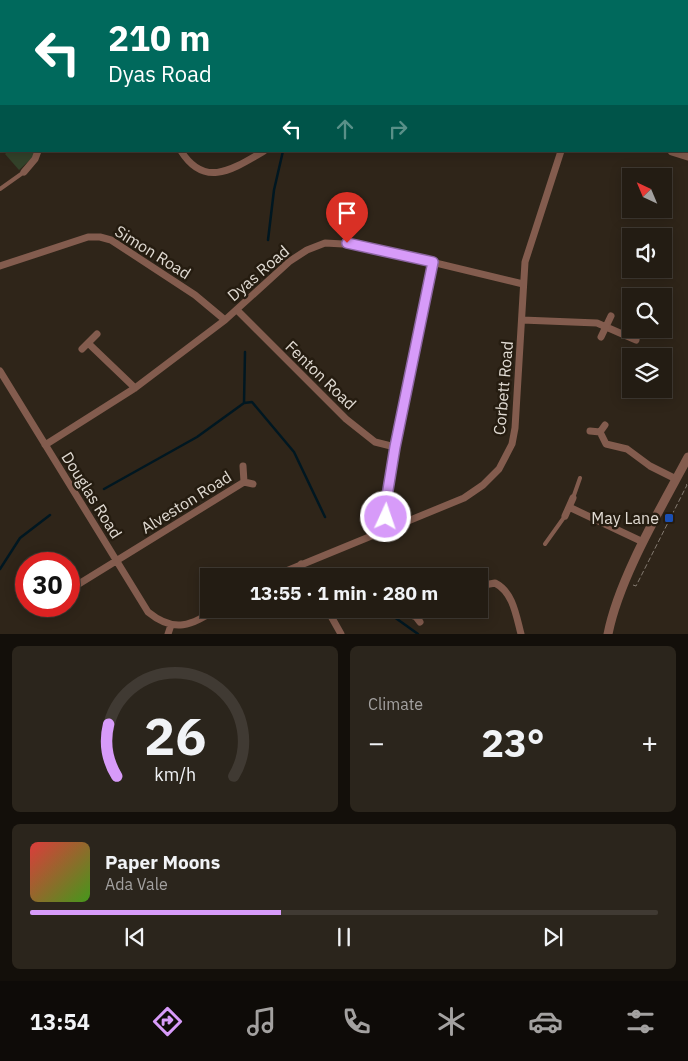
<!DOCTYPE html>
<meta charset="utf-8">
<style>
body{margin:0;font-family:"IBM Plex Sans",sans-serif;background:#2b251c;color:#f1f3f6;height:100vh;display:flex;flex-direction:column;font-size:19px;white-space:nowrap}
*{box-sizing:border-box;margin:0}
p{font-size:16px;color:#a3a1a0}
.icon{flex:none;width:28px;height:28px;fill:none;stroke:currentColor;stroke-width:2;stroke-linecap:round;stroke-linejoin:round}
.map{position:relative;height:634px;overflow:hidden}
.side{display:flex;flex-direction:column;gap:12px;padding:12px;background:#130f0a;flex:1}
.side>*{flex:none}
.banner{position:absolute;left:0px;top:0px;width:689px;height:152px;box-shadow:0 2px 12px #0003,0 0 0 1px #403a33;background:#00695c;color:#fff;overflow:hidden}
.needle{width:32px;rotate:316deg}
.tools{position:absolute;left:622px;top:168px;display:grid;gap:10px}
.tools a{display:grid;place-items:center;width:50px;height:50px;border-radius:0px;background:#231c13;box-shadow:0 2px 12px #0003,0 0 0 1px #403a33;font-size:25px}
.speed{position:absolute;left:15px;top:552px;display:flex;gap:10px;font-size:25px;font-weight:700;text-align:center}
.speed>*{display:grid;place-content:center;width:65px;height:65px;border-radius:50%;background:#231c13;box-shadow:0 2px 12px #0003,0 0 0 1px #403a33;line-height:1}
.speed .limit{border:8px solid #d22;background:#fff;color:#111}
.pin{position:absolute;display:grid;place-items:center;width:42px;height:42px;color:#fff;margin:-51px -21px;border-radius:50% 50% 50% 0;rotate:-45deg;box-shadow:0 0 5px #0007}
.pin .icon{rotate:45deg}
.me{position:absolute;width:55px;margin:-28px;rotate:3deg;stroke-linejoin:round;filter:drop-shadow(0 0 4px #0008)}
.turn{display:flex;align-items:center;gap:18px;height:105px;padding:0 25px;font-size:22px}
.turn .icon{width:65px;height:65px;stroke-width:2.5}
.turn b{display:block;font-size:35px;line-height:42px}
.lanes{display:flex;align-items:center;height:48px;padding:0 25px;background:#0003;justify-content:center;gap:25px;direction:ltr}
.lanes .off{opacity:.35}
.big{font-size:38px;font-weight:800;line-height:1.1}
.side .tile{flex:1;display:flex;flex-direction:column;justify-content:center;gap:8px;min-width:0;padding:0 18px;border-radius:8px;background:#2b251c}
.side .dial{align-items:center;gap:0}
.dial svg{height:130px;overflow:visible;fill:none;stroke:#403a33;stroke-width:7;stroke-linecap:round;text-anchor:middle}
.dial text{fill:#f1f3f6;stroke:none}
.song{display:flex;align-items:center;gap:15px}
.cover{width:60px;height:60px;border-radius:8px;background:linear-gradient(135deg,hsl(0 70% 55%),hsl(100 70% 35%))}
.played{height:5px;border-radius:2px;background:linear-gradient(90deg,#d79bf9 40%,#403a33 40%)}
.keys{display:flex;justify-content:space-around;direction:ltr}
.heat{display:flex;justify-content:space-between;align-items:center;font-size:28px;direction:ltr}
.side .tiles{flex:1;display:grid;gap:12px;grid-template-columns:1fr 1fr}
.tile:last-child{grid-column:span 2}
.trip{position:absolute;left:200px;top:568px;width:288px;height:50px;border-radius:0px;background:#231c13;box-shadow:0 2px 12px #0003,0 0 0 1px #403a33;font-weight:800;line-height:50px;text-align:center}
.menu{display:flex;height:80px;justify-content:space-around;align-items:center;background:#0e0b08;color:#a3a1a0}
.menu .icon{width:35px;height:35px}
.menu .current{color:#d79bf9}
.menu b{font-size:22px;color:#f1f3f6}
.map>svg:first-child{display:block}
.green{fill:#33422a}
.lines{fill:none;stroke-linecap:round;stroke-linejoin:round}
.stream{stroke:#001721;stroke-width:2.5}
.path{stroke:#837a70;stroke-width:1;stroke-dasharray:5 2.5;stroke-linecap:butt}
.service{stroke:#835c4e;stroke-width:4}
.minor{stroke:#835c4e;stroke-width:7}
.tertiary{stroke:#835c4e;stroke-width:9}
.route-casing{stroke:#8c65a2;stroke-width:12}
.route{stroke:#d79bf9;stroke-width:9}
.transit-dot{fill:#1a4fb4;stroke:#251c10;stroke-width:2}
.labels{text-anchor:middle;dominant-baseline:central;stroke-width:5;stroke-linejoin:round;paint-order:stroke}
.street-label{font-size:16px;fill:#e1dbd3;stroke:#251c10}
.poi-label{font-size:16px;fill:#e1dbd3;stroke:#251c10;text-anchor:end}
</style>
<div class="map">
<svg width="688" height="634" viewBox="0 0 688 634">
<rect width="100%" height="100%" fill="#2f2519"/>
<!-- green -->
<path class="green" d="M0,0H90L1,1L0,40Z
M461,0H642L465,1Z
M8,151H35L32,158L19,170L5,154Z"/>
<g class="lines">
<!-- stream -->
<path class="stream" d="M340,1L341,0
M268,240L274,190L283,151
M244,403L252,402L294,452L325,517
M104,489L197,437L244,403L245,352
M0,569L20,538L50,515
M383,609L418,634"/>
<!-- path -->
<path class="path" d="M633,585L636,586L687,485L684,483"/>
<!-- service -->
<path class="service" d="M0,189L24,172
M573,498L580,478
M545,544L565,516"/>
<!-- minor -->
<path class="minor" d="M688,19V18
M0,92L1,94
M181,151C205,189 233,169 264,151
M24,172L35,159L38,151
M0,266L88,237H100L111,240L195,295L225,320
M237,310L346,419L375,442L395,447
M522,320L597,323L636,340
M601,337L611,316
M88,343L135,388
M82,349L97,334
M0,371L148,612C175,634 191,625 217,609
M590,431L600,432L605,425
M600,432L606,444L627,449L650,466L676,479
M45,445L135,388L225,320L290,261L307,250L325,243L361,245L523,284
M243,466L244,482L253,484
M569,507L643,542
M565,516L573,498
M391,528L387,517V496L433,262
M301,564L308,576
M274,576L464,498L483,485L499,469L512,444L515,428L525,262L561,151
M479,586L495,583C513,592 516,615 521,634
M69,590L244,482
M327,609L341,634
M410,609L420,622
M46,611V606
M414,616L426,609
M168,634L171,625"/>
<!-- tertiary -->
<path class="tertiary" d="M216,0L221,1
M133,1L136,0
M0,61L1,60
M672,151L688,156
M608,634C619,578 661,508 688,457"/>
</g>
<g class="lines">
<!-- route casing -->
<g class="route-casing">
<path id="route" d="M347,243L433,262L395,447L387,496L386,517"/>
</g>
<!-- route -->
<use href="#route" class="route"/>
</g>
<!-- markers -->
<rect class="transit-dot" x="664" y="513" width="10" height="10" rx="2.5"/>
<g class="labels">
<!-- street labels -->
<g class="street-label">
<text transform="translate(153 252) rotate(32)">Simon Road</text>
<text transform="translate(258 273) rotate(-41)">Dyas Road</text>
<text transform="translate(321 375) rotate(44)">Fenton Road</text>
<text transform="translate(503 388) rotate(-85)">Corbett Road</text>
<text transform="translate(92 495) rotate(58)">Douglas Road</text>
<text transform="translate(186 502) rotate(-32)">Alveston Road</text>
</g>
<!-- poi labels -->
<g class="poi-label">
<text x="659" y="518">May Lane</text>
</g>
</g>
</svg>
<div class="tools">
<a><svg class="needle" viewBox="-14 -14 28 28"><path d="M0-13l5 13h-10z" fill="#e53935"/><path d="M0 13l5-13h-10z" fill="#a3a1a0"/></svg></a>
<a><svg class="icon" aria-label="sound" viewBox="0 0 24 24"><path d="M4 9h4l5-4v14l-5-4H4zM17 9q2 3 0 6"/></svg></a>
<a><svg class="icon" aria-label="search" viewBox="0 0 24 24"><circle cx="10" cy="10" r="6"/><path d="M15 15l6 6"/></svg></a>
<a><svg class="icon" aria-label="layers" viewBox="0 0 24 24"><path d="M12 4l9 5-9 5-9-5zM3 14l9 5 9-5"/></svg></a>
</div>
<div class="speed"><div class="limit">30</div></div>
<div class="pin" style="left:347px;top:243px;background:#d93025"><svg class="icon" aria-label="arrive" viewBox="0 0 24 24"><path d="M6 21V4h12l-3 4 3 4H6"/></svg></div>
<svg class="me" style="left:386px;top:517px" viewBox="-20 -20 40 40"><circle r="17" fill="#d79bf9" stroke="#fff" stroke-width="3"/><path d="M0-11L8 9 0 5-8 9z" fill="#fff"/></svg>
<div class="trip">13:55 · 1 min · 280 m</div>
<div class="banner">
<div class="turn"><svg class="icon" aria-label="left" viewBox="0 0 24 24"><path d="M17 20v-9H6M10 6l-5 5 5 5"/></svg><div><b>210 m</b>Dyas Road</div></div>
<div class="lanes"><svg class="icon" aria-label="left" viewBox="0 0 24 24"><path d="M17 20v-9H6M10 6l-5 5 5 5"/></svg><svg class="icon off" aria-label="ahead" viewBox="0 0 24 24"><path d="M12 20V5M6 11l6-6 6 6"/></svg><svg class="icon off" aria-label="right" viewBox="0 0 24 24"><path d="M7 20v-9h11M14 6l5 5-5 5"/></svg></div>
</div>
</div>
<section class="side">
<div class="tiles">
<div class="tile dial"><svg viewBox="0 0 100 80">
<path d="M14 69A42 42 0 1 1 86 69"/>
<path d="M14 69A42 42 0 0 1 9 37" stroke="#d79bf9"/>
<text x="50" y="56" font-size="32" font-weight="700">26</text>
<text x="50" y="72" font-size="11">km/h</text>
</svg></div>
<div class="tile"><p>Climate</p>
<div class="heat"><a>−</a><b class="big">23°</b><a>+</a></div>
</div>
<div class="tile">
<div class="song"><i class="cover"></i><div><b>Paper Moons</b><p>Ada Vale</p></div></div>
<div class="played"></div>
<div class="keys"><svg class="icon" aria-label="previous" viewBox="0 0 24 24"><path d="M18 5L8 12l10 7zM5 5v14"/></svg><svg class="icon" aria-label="pause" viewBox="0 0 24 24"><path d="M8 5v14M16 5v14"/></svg><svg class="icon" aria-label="next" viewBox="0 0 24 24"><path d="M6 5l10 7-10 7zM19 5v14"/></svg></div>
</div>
</div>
</section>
<nav class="menu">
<b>13:54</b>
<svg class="icon current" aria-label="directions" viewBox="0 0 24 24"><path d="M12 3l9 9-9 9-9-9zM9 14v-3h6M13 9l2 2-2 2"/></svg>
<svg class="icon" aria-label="music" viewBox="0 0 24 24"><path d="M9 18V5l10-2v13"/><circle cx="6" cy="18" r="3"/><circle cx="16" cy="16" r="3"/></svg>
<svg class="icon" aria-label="phone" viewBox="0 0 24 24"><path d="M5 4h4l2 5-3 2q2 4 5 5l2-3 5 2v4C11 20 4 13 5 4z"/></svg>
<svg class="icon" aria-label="climate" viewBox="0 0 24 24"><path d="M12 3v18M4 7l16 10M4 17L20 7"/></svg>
<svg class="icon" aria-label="car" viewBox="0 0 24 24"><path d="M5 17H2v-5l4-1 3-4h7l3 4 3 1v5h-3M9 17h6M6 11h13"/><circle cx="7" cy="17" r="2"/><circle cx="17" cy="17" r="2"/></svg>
<svg class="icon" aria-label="filters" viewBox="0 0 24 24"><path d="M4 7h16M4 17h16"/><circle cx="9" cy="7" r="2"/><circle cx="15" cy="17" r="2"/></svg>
</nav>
